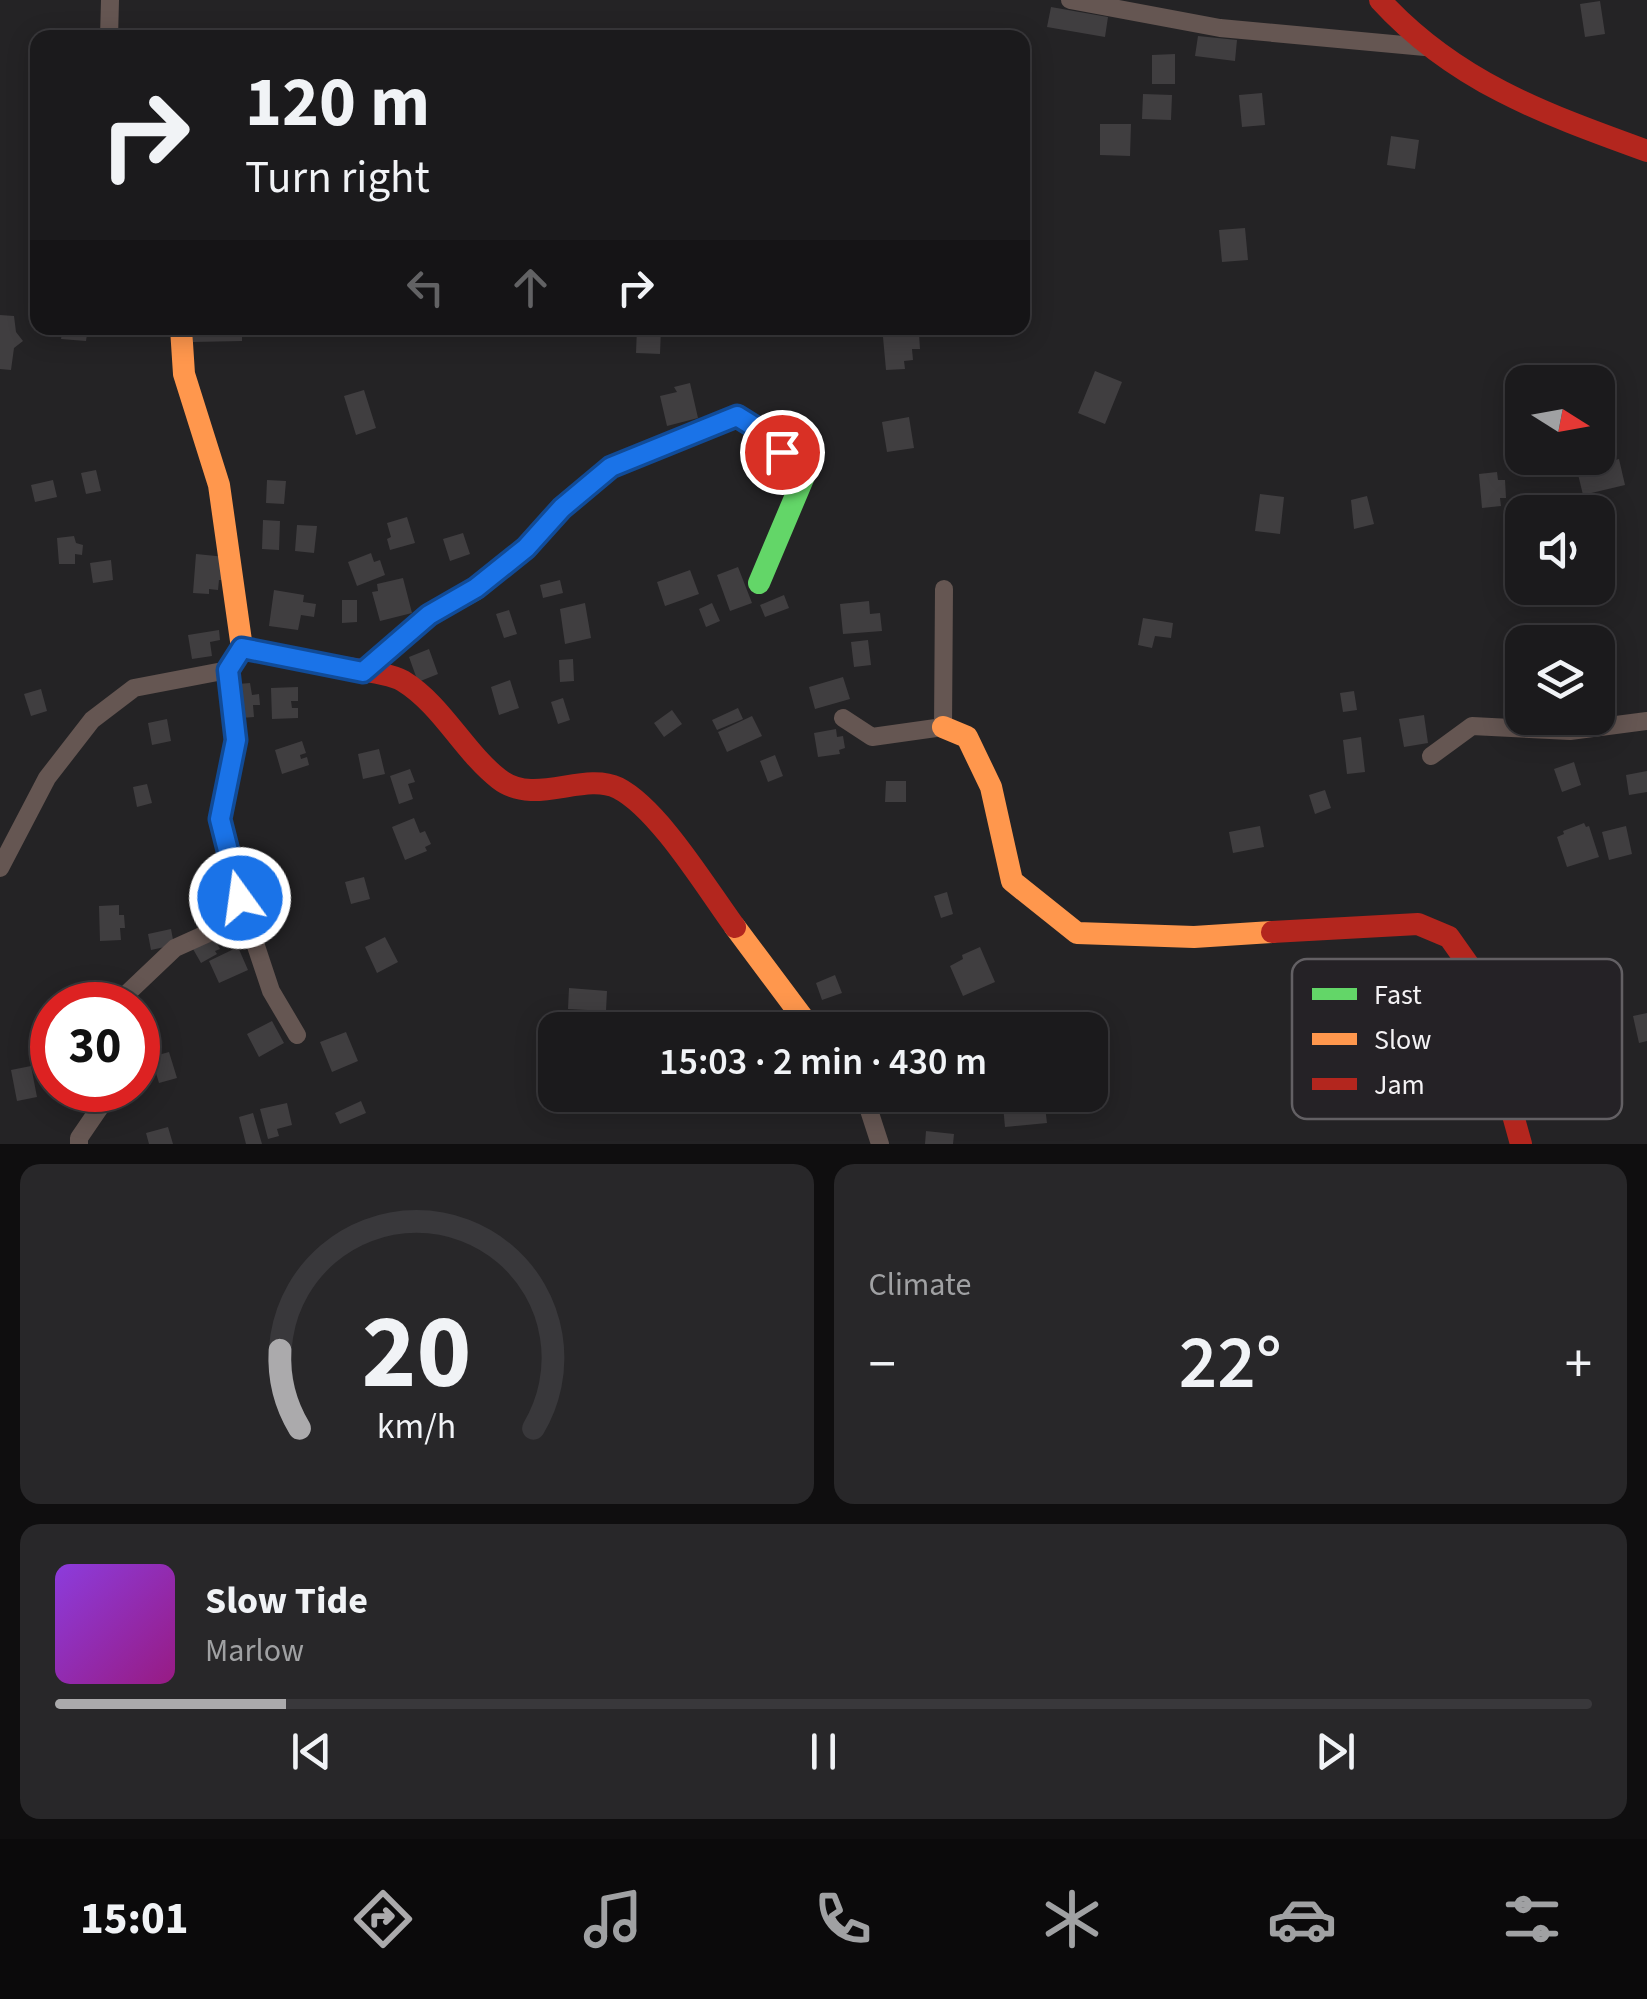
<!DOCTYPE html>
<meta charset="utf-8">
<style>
body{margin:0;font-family:"Source Sans 3",sans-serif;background:#282729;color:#f1f3f6;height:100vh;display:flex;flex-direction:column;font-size:38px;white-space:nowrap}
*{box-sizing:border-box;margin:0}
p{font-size:32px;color:#a0a1a3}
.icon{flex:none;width:55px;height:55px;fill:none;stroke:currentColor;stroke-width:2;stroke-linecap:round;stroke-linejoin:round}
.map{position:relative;height:1144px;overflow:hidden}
.panel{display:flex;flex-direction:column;gap:20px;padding:20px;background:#0f0e0f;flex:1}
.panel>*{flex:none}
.banner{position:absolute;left:30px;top:30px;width:1000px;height:305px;border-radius:20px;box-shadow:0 5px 25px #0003,0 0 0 2px #39383b;background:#1b1a1c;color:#f1f3f6;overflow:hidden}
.needle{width:65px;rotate:101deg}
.tools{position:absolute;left:1505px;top:365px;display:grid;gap:20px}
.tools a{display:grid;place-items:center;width:110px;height:110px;border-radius:20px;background:#1b1a1c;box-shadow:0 5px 25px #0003,0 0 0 2px #39383b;font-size:50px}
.speed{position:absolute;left:30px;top:982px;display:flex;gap:20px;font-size:50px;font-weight:700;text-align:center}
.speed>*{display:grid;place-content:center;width:130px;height:130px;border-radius:50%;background:#1b1a1c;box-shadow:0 5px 25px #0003,0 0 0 2px #39383b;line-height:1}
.speed .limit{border:15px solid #d22;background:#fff;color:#111}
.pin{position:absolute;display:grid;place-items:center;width:85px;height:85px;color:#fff;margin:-42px;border:5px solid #fff;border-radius:50%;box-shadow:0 2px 10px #0007}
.me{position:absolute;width:110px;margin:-55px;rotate:346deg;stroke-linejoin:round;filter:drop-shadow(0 0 8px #0008)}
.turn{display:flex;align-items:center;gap:35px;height:210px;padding:0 50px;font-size:45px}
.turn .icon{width:130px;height:130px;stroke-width:2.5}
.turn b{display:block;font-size:70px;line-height:85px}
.lanes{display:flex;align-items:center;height:95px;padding:0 50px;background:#0003;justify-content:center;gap:50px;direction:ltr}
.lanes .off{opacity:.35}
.big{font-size:75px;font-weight:600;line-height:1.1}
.panel .card{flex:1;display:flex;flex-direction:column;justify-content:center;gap:15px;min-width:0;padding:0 35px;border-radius:20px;background:#282729}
.panel .dial{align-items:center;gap:0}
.dial svg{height:260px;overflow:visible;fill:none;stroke:#39383b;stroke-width:7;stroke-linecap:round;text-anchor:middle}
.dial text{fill:#f1f3f6;stroke:none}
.song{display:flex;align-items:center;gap:30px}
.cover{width:120px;height:120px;border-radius:15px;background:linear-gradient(135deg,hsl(270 70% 55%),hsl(310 70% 35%))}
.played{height:10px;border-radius:5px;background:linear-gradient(90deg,#abaaac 15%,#39383b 15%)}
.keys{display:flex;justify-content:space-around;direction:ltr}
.heat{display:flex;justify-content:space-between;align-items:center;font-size:55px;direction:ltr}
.panel .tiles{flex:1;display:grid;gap:20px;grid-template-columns:1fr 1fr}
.card:last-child{grid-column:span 2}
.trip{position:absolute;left:538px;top:1012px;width:570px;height:100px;border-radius:20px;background:#1b1a1c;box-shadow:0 5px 25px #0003,0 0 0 2px #39383b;font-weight:600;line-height:100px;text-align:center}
.dock{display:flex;height:160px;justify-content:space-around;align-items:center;background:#0b0a0b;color:#a0a1a3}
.dock .icon{width:70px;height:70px}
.dock .active{color:#abaaac}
.dock b{font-size:45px;color:#f1f3f6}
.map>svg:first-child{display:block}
.building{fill:#403e40}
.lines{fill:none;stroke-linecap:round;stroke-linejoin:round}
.street{stroke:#655652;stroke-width:18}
.fast{stroke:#63d668;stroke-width:22}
.slow{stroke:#ff974d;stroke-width:22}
.jam{stroke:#b3261e;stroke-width:22}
.route-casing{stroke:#114b97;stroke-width:25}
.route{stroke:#1a73e8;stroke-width:18}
.key{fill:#252226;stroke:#636064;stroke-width:2.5}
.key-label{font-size:28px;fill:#f4f2f4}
</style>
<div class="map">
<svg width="1647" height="1144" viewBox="0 0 1647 1144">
<rect width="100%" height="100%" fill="#242325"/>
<!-- building -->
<path class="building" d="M1600,1L1605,34L1585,37L1580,4Z
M1051,7L1108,17L1105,37L1047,27Z
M1198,36L1237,40L1235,61L1195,56Z
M1175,54V84H1152V55Z
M1262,93L1265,125L1242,127L1239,95Z
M1143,94L1172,95L1171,120L1142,119Z
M1100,124H1131L1130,156L1100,155Z
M1391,136L1419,140L1415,169L1387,165Z
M1245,228L1248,260L1222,262L1219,230Z
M0,315L14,316L16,332L23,341L14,348L11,370L0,369Z
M63,328H88L86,341L61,339Z
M193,328H242V341L193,342Z
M637,328H661L660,354L636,353Z
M919,334L920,349H912L913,360L904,361L905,369L886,370L883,337Z
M1095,371L1122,382L1105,424L1078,413Z
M690,383L698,418L667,426L660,396L677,392L674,387Z
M364,390L376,428L356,435L344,396Z
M909,417L914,448L887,452L882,422Z
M1619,459L1625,485L1583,495L1577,470Z
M96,470L101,491L86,494L81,473Z
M1497,472L1498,480H1505L1506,498H1500L1501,506L1482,508L1479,474Z
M53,480L57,497L35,502L31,485Z
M267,480L286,481L284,504L266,503Z
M1260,494L1284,497L1280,534L1255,531Z
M1367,496L1374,524L1354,529L1351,500Z
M407,517L415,543L390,550L387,539L391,537L387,523Z
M263,520L280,521L279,550L262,549Z
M297,525L317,526L314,553L295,551Z
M463,533L470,554L450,561L443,539Z
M74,536L76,543L83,545L82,555L75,554V564H59L57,538Z
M371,553L374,562L380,560L385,575L357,586L348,562Z
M196,554L226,557L224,580H219L218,590L209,589V594L193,593Z
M111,560L113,580L93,583L90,563Z
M738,567L752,603L730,611L717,575Z
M690,570L699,594L665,606L657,582Z
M403,578L412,613L380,621L372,592L378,591L377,584Z
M560,580L563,593L543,598L540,585Z
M274,590L304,595L303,602L316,604L314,617L301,615L298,630L269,626Z
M784,595L789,608L765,617L760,605Z
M342,600H357V622L342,623Z
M869,601L870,614L880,613L882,631L843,634L840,604Z
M585,603L591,638L565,644L560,609Z
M712,603L720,621L706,627L699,609Z
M509,610L517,634L504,638L496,614Z
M1143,618L1173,623L1171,638L1155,636L1152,648L1138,645Z
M219,630L220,640L210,642L212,656L192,659L188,635Z
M868,640L871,665L854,667L851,642Z
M429,649L438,674L418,682L409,657Z
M573,659L574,681L560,682L559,660Z
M843,677L850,699L815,709L809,687Z
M510,680L519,708L499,715L491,687Z
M250,683L252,695L259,694L260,705H253L254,717L241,718L238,684Z
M298,687V701H291L292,708H298V718L272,719L271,688Z
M41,689L47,711L31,716L24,694Z
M1354,691L1357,710L1343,712L1340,693Z
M563,698L570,720L558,724L551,702Z
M738,708L743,719L717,730L712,720Z
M672,710L682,724L664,737L654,723Z
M1424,715L1428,743L1404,747L1399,719Z
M752,716L762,736L727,752L718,732Z
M167,719L171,741L152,745L148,723Z
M836,729L837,737L843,736L845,748L839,750L840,754L818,757L814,733Z
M1361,737L1365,772L1347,774L1343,740Z
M302,741L306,753L300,755L301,759L307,757L309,765L282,774L275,750Z
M379,749L385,774L363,779L358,754Z
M775,755L783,776L768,782L760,761Z
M1574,762L1581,785L1562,792L1554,769Z
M410,769L415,782L408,784L413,799L399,804L390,776Z
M1647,771V792L1629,795L1626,775Z
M886,781H906V802H885Z
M147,784L152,803L137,807L133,787Z
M1325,790L1331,808L1315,814L1309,795Z
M414,818L420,833L425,831L431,844L425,847L427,851L405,860L392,827Z
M1584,823L1586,827L1589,826L1599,857L1567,867L1557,837L1564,834L1563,831Z
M1260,826L1264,847L1233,853L1229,832Z
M1626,826L1632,854L1609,860L1602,832Z
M364,877L370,899L351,904L345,882Z
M947,892L953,914L941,918L934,896Z
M215,899L217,921L205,922L203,900Z
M119,905V915H124L125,928H120L121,940L100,941L99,906Z
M171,929L174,945L151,950L148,934Z
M385,937L398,962L377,973L365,947Z
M209,939L211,942L215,940L220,949L215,951L217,954L201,963L193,949Z
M238,947L248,970L219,983L209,961Z
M980,947L995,982L963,996L950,966L963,959L962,955Z
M835,975L842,993L822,1000L816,983Z
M569,988L607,991L606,1011L568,1009Z
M939,1010L948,1030H929L924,1017Z
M1647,1013V1041L1639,1043L1633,1016Z
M609,1016L631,1018L630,1030L607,1027Z
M272,1021L284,1043L259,1057L247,1034Z
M346,1032L358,1061L332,1072L320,1042Z
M169,1052L177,1078L159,1083L151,1057Z
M31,1066L37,1097L17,1101L11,1070Z
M1002,1095H1025L1026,1109L1045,1107L1047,1123L1005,1127Z
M361,1101L366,1113L340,1124L335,1113Z
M287,1103L292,1125L277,1129L279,1136L268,1139L260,1109Z
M253,1113L262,1144H246L239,1117Z
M168,1127L173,1144H149L146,1133Z
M926,1131L954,1134L953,1144H925Z"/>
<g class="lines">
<!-- street -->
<path class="street" d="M1070,0L1220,28L1425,47
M109,38L110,0
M242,648L228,670L235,740L220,819L240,898L271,991L297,1035
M843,718L872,737L943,727L944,589
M1431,756L1472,726L1570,731L1647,721
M0,868L47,778L92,720L134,688L228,670
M115,1005L175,948L246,916
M860,1095L867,1104L880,1144
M79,1144V1138L107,1097L108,1090"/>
<!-- fast -->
<path class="fast" d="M363,672L429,615L476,589L526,548L562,508L611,467L737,416L758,429L805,474L759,583"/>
<!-- slow -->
<path class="slow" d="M181,328L184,374L219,485L242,648L329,665
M943,727L967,737L991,787L1012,881L1077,933L1194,937L1272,932
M735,927L812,1030"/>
<!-- jam -->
<path class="jam" d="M1380,0C1455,82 1545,114 1647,151
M329,665C348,669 388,672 403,681C442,705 464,752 499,779C535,807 583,771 618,788C659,809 707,889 735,927
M1272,932L1418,924L1449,937L1473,971L1521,1144"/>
</g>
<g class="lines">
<!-- route casing -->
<g class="route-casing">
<path id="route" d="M240,898L220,819L236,740L228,670L242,648L363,672L429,615L476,588L526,548L562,508L611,467L737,416L758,429L782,452"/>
</g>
<!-- route -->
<use href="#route" class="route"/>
</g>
<!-- legend -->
<rect x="1292" y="959" width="330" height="160" rx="15" class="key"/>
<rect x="1312" y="988" width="45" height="12" fill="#63d668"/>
<rect x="1312" y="1033" width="45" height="12" fill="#ff974d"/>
<rect x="1312" y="1078" width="45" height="12" fill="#b3261e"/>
<g class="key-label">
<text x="1374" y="1004">Fast</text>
<text x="1374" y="1049">Slow</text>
<text x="1374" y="1094">Jam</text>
</g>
</svg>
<div class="tools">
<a><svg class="needle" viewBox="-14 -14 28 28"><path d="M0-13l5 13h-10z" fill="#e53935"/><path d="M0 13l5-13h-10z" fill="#a0a1a3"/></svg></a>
<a><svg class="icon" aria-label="sound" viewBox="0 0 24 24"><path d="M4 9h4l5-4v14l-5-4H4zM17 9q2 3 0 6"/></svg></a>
<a><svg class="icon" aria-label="layers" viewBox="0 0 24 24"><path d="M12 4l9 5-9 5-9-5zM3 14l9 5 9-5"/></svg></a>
</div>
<div class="speed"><div class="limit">30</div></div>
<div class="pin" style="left:782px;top:452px;background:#d93025"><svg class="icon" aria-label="arrive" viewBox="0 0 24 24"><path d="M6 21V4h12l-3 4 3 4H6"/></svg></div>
<svg class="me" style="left:240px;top:898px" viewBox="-20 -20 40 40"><circle r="17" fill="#1a73e8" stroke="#fff" stroke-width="3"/><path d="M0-11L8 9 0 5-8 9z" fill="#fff"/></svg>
<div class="trip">15:03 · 2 min · 430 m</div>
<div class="banner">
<div class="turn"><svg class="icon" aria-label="right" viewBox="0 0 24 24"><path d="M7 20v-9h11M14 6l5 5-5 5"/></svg><div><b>120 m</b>Turn right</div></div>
<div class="lanes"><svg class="icon off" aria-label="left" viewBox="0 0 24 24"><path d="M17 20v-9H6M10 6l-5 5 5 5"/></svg><svg class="icon off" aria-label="ahead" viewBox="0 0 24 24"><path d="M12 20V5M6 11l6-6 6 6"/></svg><svg class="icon" aria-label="right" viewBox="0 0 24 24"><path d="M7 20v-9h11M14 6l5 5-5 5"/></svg></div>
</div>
</div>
<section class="panel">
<div class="tiles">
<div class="card dial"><svg viewBox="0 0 100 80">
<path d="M14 69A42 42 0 1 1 86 69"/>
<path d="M14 69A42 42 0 0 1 8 45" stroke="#abaaac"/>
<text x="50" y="56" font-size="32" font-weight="700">20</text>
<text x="50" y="72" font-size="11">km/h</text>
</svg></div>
<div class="card"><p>Climate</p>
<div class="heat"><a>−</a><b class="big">22°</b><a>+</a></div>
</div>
<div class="card">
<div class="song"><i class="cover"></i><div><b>Slow Tide</b><p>Marlow</p></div></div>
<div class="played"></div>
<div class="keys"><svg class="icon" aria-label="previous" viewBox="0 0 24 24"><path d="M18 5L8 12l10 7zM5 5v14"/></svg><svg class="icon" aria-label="pause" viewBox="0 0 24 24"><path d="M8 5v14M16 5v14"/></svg><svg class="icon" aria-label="next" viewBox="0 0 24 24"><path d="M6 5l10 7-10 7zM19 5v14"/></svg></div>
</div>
</div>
</section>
<nav class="dock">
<b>15:01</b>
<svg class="icon active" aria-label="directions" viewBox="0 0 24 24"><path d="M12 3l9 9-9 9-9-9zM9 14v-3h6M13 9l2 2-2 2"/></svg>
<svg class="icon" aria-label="music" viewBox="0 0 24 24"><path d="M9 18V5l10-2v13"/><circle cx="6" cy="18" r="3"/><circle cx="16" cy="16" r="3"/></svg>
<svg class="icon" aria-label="phone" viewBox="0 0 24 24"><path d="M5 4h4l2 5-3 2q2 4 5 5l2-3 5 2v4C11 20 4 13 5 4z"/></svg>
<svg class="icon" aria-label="climate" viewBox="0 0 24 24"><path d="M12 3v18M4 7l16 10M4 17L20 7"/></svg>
<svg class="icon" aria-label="car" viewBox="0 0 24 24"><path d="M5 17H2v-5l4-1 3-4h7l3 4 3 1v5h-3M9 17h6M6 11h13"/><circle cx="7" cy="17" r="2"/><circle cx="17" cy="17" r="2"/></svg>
<svg class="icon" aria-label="filters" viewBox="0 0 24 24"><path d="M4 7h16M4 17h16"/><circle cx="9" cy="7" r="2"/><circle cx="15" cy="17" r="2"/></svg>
</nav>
